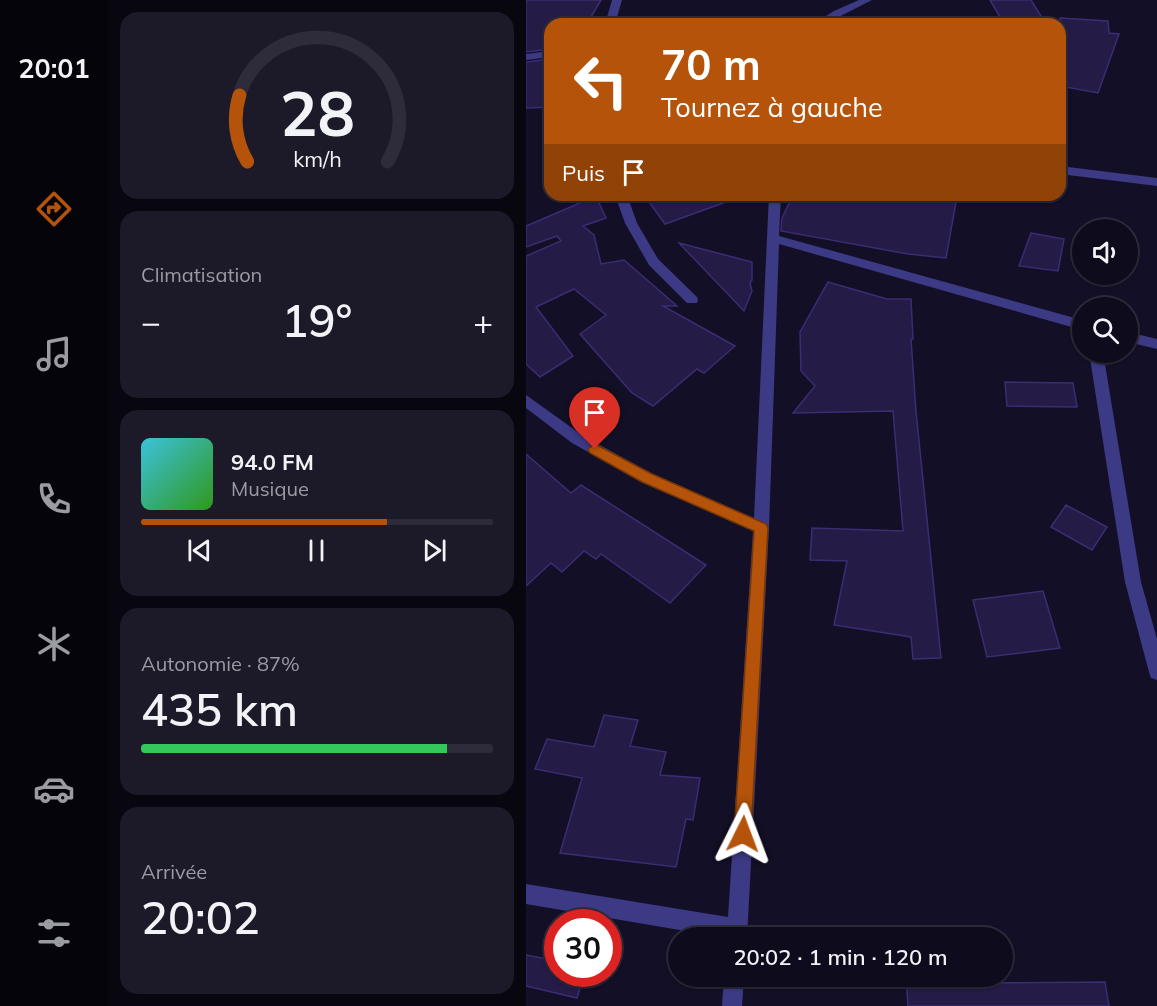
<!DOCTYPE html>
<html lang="fr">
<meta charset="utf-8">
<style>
body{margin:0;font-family:Mulish,sans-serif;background:#1c1929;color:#f1f3f6;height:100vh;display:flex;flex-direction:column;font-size:22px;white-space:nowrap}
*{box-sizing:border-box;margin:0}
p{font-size:20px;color:#9b9ba3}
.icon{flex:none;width:33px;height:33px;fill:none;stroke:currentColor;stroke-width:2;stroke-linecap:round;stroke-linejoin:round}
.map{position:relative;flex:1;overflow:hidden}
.panel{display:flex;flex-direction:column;gap:12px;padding:12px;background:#08060f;width:418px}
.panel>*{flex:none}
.hud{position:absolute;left:18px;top:18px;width:522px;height:183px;border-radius:18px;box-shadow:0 2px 4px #0004,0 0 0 2px #2e2b3b;background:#b45309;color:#fff;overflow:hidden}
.fabs{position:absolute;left:546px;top:219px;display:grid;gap:12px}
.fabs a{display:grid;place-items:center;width:66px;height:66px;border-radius:50%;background:#0e0b1c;box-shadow:0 2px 4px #0004,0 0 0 2px #2e2b3b;font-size:30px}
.speed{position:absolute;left:18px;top:909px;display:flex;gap:12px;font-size:30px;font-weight:700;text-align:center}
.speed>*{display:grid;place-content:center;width:78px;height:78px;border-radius:50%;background:#0e0b1c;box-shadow:0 2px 4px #0004,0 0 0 2px #2e2b3b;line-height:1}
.speed .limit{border:9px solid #d22;background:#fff;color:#111}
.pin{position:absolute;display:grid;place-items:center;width:51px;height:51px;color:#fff;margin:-62px -26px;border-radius:50% 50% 50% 0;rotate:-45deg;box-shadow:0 0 6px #0007}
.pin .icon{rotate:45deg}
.me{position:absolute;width:66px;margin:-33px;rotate:3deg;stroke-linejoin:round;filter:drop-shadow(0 0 4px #0008)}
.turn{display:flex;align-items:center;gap:21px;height:126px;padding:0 18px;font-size:27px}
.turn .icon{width:78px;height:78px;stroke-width:2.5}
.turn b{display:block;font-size:42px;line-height:51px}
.then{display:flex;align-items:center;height:57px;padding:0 18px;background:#0003;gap:12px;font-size:22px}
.big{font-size:45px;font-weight:600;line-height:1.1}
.panel .card{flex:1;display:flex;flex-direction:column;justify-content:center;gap:9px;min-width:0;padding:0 21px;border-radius:18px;background:#1c1929}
.panel .dial{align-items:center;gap:0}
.dial svg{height:156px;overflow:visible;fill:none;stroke:#2e2b3b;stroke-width:7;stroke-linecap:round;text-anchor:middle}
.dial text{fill:#f1f3f6;stroke:none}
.song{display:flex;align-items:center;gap:18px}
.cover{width:72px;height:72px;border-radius:9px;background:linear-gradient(135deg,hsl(190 70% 55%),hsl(110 70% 35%))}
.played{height:6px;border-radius:3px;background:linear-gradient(90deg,#b45309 70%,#2e2b3b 70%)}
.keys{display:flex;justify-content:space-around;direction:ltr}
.heat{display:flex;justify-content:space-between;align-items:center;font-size:33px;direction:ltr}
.charge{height:9px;border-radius:4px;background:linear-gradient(90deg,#34c759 87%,#2e2b3b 0)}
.trip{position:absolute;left:142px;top:927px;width:345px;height:60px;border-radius:30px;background:#0e0b1c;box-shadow:0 2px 4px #0004,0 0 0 2px #2e2b3b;font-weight:600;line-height:60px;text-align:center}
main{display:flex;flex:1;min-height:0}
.menu{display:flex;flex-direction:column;width:108px;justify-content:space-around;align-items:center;background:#06040b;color:#9b9ba3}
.menu .icon{width:42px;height:42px}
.menu .on{color:#b45309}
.menu b{font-size:27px;color:#f1f3f6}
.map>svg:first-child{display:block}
.building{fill:#241b47;stroke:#3b2d73;stroke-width:1.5}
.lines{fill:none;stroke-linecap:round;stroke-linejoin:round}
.minor{fill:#3d3a85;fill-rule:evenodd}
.route{fill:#b45309;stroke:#753606;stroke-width:1.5}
</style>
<main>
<nav class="menu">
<b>20:01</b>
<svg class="icon on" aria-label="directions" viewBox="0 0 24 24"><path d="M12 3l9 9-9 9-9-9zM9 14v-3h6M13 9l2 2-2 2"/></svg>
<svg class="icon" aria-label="music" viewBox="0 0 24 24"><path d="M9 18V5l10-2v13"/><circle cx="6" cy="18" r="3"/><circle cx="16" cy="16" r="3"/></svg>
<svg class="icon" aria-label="phone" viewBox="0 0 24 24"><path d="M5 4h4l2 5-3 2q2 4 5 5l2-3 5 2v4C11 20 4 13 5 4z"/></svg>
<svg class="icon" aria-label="climate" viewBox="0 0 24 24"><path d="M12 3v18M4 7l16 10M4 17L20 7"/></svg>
<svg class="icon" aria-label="car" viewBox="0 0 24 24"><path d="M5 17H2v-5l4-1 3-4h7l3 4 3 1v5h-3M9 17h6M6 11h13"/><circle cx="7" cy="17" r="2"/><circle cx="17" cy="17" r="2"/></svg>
<svg class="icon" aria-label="filters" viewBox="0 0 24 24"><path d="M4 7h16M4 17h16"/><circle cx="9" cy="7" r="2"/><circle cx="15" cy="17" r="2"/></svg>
</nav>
<section class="panel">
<div class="card dial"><svg viewBox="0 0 100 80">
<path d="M14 69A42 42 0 1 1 86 69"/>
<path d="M14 69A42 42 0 0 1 10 35" stroke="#b45309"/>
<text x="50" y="56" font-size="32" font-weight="700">28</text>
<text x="50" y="72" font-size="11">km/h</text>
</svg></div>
<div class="card"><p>Climatisation</p>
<div class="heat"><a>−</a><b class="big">19°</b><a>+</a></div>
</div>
<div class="card">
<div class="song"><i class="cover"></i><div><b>94.0 FM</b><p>Musique</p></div></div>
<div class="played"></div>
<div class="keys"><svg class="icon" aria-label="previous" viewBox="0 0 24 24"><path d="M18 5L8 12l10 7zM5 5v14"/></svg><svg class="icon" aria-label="pause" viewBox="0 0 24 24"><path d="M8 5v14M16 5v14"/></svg><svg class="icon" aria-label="next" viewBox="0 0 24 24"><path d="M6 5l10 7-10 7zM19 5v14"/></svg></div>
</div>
<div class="card"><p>Autonomie · 87%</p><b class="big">435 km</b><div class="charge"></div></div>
<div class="card"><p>Arrivée</p><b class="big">20:02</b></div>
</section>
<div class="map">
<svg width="631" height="1006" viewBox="0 0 631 1006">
<rect width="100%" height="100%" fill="#130f26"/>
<!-- building -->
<path class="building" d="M0,0H75L61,24H24V49L0,52Z
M464,0H505L520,24H478Z
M534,18L582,21L583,33L593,34L572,93L534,86Z
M24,59V71L17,76L24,91V107L0,108V62Z
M118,195H210L211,198L139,224Z
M267,195H422L421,200L430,202L420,258L382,254L255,231L256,218Z
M70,196L80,218L57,226L68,235L75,264L98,260L151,306H137L209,346L178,373L171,369L127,406L106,393L54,334L80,315L48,289L10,307L47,356L14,377L0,364V256L35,241L31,236L0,247V226Z
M505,233L538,239L532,271L493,266Z
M153,243L226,262V280L224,283L226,291L218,311Z
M302,282L361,299H385L387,339H385L390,411L415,658L387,659L385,637L308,625L321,561L284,560L286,528L377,531L367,411L267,413L289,386L275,371L274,332Z
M479,382L547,383L551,407L481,406Z
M0,454L45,493L55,485L180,565L144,603L75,554L70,559L58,551L36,572L25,563L0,586Z
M540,505L581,527L566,550L525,527Z
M517,591L534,648L461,657L447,600Z
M78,715L112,720L104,746L140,752L134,775L174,778L167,820L160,819L150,867L34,853L56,778L9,769L21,739L68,747Z
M377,927H420L421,938H377Z
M0,955L32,961V974H58L51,998L0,986Z
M380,976H458L459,983L579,982L583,1006H382Z"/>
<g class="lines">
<!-- minor -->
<path class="minor" d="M86,0H96L89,24H79Z
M333,0H346L299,24H287L308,11Z
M24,51V57L0,60V54Z
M534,166L631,178V186L534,174Z
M89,195H101L111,223L132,259L171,297L172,300L171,303H161L123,265L99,223Z
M243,195H255L253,236L556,320V330L253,244L243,528L221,938H201L0,904V884L202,917L227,531L116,482L46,443L0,408V395L56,435L126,474L228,518Z
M602,332L631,339V349L602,342Z
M563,352H577L615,582L631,639V680L625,678L623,672L599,582Z
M198,976H218L216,1006H196Z"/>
</g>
<!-- route -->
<path class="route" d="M69,444L126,474L240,524L242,528L225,834L223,840L217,843L211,840L208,834L228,531L116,482L64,453L62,449Z"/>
</svg>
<div class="fabs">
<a><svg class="icon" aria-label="sound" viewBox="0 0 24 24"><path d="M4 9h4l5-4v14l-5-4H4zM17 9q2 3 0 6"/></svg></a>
<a><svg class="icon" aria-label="search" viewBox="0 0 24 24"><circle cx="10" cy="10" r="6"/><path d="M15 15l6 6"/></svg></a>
</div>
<div class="speed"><div class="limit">30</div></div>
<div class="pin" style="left:69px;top:449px;background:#d93025"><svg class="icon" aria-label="arrive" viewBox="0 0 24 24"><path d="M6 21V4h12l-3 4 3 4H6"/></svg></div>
<svg class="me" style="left:217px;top:834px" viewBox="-20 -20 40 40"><path d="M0-17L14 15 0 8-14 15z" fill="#b45309" stroke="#fff" stroke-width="4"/></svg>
<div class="trip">20:02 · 1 min · 120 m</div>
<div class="hud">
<div class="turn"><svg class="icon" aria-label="left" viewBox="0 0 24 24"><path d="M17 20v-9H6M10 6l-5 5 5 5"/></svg><div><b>70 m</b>Tournez à gauche</div></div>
<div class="then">Puis<svg class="icon" aria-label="arrive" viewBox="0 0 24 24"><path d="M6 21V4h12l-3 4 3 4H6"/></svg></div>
</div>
</div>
</main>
